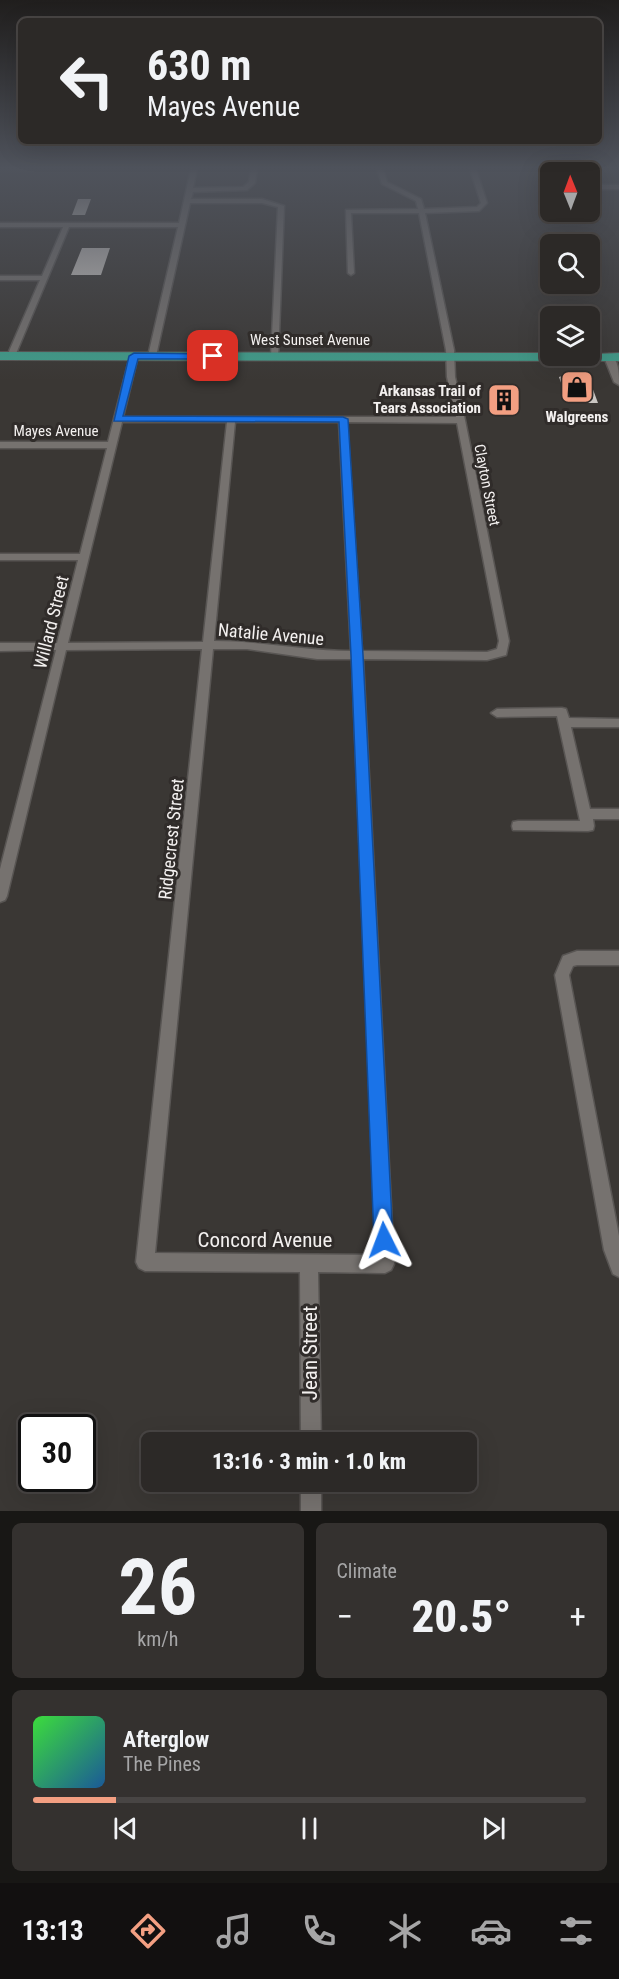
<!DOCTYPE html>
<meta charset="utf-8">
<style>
body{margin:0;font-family:"Roboto Condensed",sans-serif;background:#34312f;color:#f1f3f6;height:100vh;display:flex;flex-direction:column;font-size:22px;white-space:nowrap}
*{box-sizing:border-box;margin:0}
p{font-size:20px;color:#a6a6a7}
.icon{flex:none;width:33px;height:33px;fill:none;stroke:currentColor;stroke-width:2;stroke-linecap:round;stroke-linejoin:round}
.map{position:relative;height:1511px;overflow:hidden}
.details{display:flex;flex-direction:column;gap:12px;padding:12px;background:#181715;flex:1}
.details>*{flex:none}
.hud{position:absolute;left:18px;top:18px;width:584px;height:126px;border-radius:9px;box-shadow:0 6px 24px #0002,0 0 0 2px #484544;background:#2c2927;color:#f1f3f6;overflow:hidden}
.needle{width:39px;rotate:359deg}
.tools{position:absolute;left:540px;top:162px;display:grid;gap:12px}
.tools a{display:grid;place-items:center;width:60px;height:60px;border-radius:9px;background:#2c2927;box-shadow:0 6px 24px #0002,0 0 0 2px #484544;font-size:30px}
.speed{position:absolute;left:18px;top:1414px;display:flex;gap:12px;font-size:30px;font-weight:700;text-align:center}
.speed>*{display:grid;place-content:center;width:78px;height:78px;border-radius:50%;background:#2c2927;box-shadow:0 6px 24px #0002,0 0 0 2px #484544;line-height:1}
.speed .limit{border:3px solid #111;border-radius:9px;background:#fff;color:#111}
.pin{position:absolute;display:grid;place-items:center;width:51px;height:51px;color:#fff;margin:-26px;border-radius:12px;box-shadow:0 3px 9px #0006}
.me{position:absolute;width:66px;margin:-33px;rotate:357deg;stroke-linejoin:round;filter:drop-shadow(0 0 4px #0008)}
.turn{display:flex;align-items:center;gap:21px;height:126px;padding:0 30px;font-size:27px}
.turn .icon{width:78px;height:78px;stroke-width:2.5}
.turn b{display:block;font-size:42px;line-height:51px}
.big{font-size:45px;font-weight:800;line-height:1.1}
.details .widget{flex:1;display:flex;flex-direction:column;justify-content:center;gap:9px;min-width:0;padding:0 21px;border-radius:9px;background:#34312f}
.details .dial{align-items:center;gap:0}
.dial b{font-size:78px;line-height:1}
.song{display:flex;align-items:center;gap:18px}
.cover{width:72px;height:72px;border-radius:9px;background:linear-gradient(135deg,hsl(120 70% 55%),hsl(210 70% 35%))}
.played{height:6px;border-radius:3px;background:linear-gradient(90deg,#f39f82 15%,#484544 15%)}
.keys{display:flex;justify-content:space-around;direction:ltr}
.heat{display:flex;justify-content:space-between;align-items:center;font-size:33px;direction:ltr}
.details .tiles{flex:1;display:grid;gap:12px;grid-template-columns:1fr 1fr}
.widget:last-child{grid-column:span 2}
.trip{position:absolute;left:141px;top:1432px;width:336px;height:60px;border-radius:9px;background:#2c2927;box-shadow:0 6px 24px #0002,0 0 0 2px #484544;font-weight:800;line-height:60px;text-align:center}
.tabs{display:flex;height:96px;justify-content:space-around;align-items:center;background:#121010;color:#a6a6a7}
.tabs .icon{width:42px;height:42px}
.tabs .active{color:#f39f82}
.tabs b{font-size:27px;color:#f1f3f6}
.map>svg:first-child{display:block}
.building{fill:#cac6c3}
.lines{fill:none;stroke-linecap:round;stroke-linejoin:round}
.minor-casing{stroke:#585553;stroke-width:3}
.tertiary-casing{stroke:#585553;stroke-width:3}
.trunk-casing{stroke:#585553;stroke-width:2}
.minor{fill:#76726f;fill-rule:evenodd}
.tertiary{fill:#76726f;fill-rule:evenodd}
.trunk{fill:#409d8a;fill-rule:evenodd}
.route{fill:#1a73e8;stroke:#114b97;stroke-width:1.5}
.labels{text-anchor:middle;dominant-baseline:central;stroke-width:6;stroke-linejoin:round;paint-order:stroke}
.far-street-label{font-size:15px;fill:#f3f0ef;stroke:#302c2a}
.far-poi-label{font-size:15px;font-weight:bold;fill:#f3f0ef;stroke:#302c2a;text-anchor:end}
.street-label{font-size:18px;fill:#f3f0ef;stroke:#302c2a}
.near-street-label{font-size:21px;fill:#f3f0ef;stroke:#302c2a}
</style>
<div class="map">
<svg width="619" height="1511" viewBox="0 0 619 1511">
<rect width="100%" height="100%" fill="#3a3734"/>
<!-- building -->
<path class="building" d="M78,199H91L85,215H72Z
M82,248H110L101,275H71Z
M562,376H588L598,403H568L559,377Z
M491,390H511L516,411H496Z"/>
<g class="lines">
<!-- minor casing -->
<g class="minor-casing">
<path id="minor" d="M191,169H197L193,188L243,187L249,182L251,169H257L255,183L247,190L193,192L191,199H262L284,206L278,359L271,357L278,207L262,203H190L156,356L152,358L148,356L178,227H69L15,356L8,358L7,356L40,280H0V276H42L63,227H0V223H179Z
M377,169H383L387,182L421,199L424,209L477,207L481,203L470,169H476L487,203L479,211L425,213L454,350L455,377L465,420L509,641L506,655L487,660L363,659L394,1264L391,1270L385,1273L318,1272L321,1443H301L300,1272L145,1271L139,1268L136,1262L202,649L66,650L7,896L5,900L0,902V869L56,650L0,651V643H57L78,560H0V554H80L107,448H0V442H108L130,356L134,354L138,356L123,417H456L447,377L446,350L419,213H351L354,273L351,275L348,273L346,210L418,209L416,201L382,184ZM122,422H227L203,642L68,643ZM235,422H339L351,651C304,651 261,641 214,641ZM347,422L457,423L499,641L497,649L487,652L362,651ZM213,649H247L317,659H352L376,1255L155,1253Z
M590,185H619V189H590Z
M562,708L566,709L569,718L619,719V727H571L590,809H619V819H593L594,826L593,830L588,831L513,830L512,826L513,822L518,821H580L557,716L497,717L491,713L497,709Z
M577,951H619V965H577L573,966L569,975L619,1236V1277L613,1274L604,1250L555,975L563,956Z
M301,1482H321V1511H301Z"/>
</g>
<!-- tertiary casing -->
<g class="tertiary-casing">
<path id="tertiary" d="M609,354C619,359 619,374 619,385L614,382L604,357Z"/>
</g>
<!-- trunk casing -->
<g class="trunk-casing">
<path id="trunk" d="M0,352L550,353V356L619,353V361L0,360Z"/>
</g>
<!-- minor -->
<use href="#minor" class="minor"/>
<!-- tertiary -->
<use href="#tertiary" class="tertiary"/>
<!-- trunk -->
<use href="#trunk" class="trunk"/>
</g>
<!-- sky -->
<linearGradient id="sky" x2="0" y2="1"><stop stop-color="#201e1d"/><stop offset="0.44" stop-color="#4f535c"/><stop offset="1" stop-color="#4f535c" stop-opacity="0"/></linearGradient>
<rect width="619" height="381" fill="url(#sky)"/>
<!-- route -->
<path class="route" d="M134,353L213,354L218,356L213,359H138L123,416L343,417L348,419L363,655L393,1240L390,1247L384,1250L377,1247L374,1240L351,655L339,422L114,421L129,356Z"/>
<!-- icons -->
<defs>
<g id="shop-square" transform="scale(1.725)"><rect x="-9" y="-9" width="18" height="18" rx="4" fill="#f39f82" stroke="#302c2a"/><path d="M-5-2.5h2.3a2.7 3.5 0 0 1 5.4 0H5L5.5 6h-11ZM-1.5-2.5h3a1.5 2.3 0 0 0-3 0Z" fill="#111"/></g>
<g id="building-square" transform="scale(1.725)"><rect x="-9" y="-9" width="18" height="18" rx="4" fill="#f39f82" stroke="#302c2a"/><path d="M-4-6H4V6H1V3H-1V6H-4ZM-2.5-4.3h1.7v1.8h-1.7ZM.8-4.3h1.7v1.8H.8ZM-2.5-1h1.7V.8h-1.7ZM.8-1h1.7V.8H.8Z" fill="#111"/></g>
</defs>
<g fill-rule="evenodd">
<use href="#shop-square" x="577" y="387"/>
<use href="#building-square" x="504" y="400"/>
</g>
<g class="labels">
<!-- far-street labels -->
<g class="far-street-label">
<text x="310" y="340">West Sunset Avenue</text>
<text x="56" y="431">Mayes Avenue</text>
<text transform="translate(487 485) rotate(79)">Clayton Street</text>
</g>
<!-- far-poi labels -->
<g class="far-poi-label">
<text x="481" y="391">Arkansas Trail of<tspan x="481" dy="17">Tears Association</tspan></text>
<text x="577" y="417" text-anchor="middle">Walgreens</text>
</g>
<!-- street labels -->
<g class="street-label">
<text transform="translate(51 622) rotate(-76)">Willard Street</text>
<text transform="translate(271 634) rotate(5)">Natalie Avenue</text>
<text transform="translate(171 839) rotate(-84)">Ridgecrest Street</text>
</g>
<!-- near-street labels -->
<g class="near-street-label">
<text x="265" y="1240">Concord Avenue</text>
<text transform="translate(310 1353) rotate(-90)">Jean Street</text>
</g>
</g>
</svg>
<div class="tools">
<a><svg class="needle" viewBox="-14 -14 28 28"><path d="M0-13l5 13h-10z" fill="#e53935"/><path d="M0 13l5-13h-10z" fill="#a6a6a7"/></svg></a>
<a><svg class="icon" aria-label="search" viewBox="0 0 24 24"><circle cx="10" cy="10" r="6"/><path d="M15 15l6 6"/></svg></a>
<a><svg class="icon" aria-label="layers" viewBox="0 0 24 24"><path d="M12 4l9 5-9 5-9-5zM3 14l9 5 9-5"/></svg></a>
</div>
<div class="speed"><div class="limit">30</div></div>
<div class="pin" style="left:213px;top:356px;background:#d93025"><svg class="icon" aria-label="arrive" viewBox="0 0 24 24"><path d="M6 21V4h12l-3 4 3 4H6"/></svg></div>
<svg class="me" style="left:384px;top:1240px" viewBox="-20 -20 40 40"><path d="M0-17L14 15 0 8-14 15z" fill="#1a73e8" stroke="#fff" stroke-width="4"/></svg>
<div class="trip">13:16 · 3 min · 1.0 km</div>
<div class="hud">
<div class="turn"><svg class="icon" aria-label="left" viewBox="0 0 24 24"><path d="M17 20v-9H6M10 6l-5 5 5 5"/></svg><div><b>630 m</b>Mayes Avenue</div></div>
</div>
</div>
<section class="details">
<div class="tiles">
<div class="widget dial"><b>26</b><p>km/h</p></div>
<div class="widget"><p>Climate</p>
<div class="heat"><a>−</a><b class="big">20.5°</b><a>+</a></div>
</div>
<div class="widget">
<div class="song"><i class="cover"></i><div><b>Afterglow</b><p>The Pines</p></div></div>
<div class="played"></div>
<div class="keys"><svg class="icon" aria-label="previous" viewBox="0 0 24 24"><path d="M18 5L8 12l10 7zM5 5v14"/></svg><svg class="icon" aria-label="pause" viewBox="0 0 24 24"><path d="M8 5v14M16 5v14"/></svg><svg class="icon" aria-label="next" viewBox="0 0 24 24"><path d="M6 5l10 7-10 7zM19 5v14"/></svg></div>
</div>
</div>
</section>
<nav class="tabs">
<b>13:13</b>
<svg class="icon active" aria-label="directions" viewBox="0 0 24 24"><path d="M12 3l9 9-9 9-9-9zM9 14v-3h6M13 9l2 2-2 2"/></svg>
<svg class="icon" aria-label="music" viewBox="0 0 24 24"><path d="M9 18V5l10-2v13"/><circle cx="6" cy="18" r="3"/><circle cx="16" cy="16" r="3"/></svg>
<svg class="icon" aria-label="phone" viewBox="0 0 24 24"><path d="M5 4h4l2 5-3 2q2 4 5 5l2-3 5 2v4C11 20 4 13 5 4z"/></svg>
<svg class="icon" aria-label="climate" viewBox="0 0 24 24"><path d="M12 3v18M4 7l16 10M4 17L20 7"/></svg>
<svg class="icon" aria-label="car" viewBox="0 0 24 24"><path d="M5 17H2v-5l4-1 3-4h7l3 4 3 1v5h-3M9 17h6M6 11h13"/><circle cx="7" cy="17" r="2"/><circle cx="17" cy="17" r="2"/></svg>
<svg class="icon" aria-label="filters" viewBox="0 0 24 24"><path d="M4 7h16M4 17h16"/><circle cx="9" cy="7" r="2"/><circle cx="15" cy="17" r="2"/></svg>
</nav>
